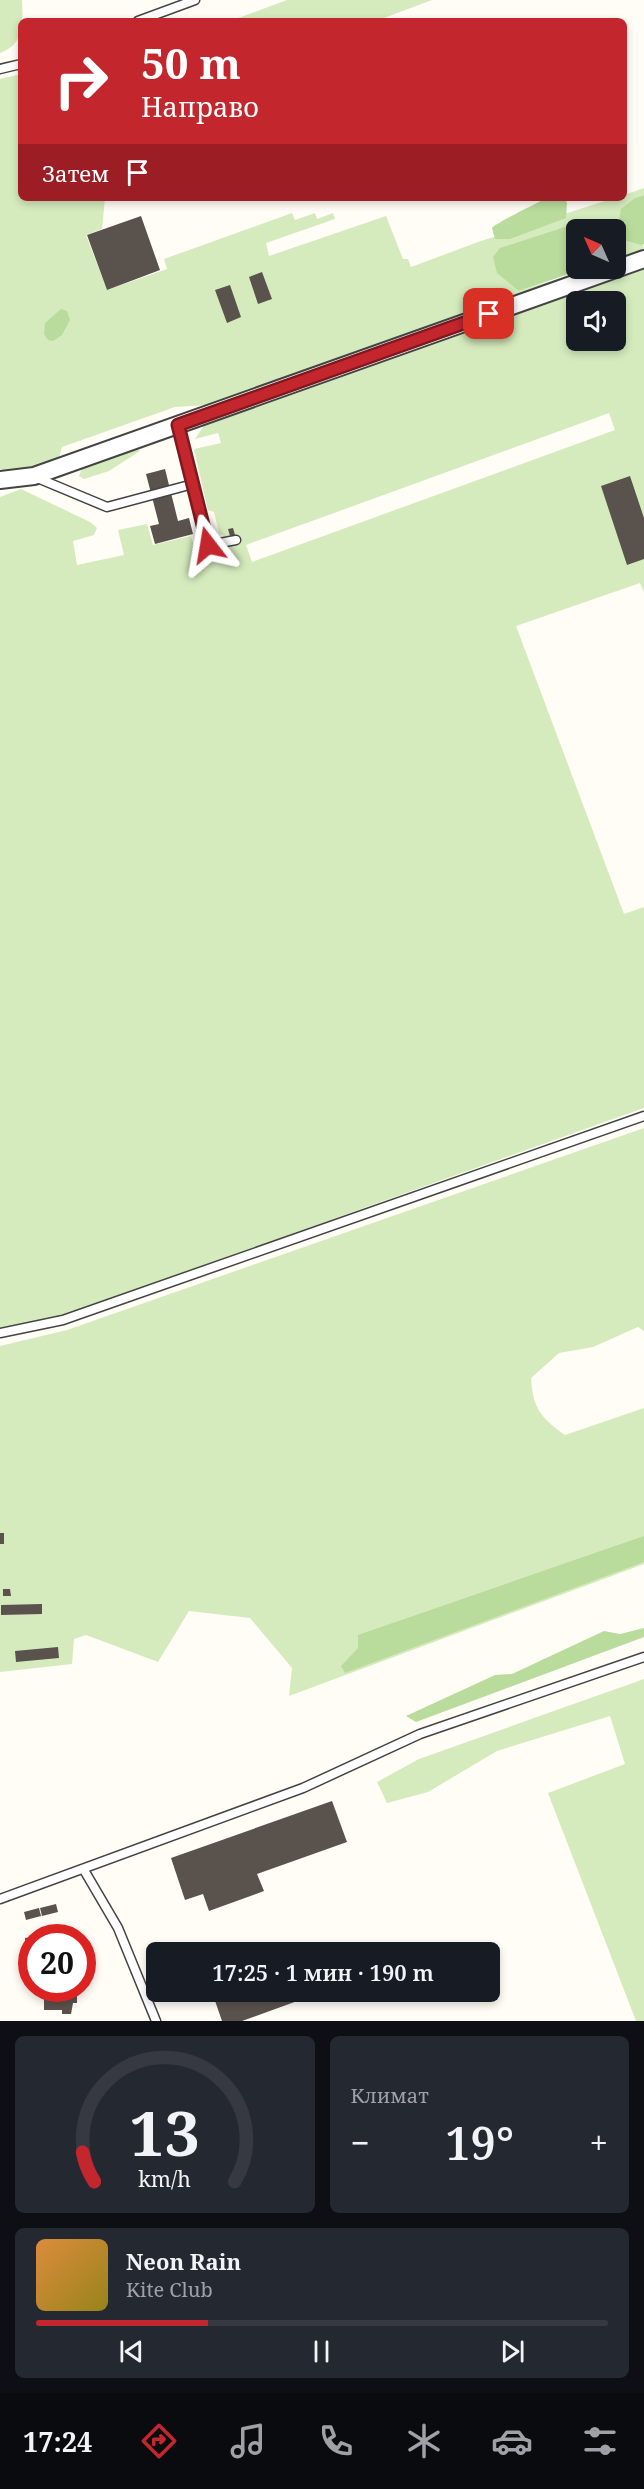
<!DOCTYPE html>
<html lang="ru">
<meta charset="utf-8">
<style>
body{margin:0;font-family:"Noto Serif",serif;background:#242831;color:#f1f3f6;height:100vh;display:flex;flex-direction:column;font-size:22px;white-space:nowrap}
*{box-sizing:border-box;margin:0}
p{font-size:20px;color:#9ea1a6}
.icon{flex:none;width:33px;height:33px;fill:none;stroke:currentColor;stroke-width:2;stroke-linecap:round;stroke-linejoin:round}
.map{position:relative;height:2021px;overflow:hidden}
.sheet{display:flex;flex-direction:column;gap:15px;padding:15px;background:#0d0f14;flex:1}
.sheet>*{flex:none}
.hud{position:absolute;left:18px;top:18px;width:609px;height:183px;border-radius:9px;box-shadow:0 3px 9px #0003;background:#c4262e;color:#fff;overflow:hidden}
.needle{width:39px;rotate:315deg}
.tools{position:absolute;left:566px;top:219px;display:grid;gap:12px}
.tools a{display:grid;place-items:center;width:60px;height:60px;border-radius:9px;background:#171b24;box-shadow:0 3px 9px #0003;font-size:30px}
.speed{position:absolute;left:18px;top:1924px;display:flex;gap:12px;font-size:30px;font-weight:700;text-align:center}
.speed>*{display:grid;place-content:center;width:78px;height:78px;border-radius:50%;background:#171b24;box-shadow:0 3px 9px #0003;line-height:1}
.speed .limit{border:9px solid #d22;background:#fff;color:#111}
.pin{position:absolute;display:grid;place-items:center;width:51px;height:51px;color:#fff;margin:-26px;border-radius:12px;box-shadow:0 3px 9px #0006}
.me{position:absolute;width:66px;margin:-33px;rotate:346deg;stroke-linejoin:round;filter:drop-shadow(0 0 4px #0008)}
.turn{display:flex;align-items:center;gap:21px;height:126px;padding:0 24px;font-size:27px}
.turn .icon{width:78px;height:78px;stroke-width:2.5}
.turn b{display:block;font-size:42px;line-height:51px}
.then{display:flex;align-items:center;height:57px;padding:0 24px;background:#0003;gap:12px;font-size:22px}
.big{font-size:45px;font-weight:600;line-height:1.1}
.sheet .card{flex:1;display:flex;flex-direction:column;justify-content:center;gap:9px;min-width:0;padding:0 21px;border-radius:9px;background:#242831}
.sheet .dial{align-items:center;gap:0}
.dial svg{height:156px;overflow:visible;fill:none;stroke:#363941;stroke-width:7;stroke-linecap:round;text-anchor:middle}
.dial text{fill:#f1f3f6;stroke:none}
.song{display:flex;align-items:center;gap:18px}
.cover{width:72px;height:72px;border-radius:9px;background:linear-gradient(135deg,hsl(30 70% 55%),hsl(50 70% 35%))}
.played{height:6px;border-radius:3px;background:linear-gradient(90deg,#c4262e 30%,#363941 30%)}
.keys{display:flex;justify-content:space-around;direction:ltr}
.heat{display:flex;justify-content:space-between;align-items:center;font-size:33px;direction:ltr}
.sheet .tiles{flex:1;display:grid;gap:15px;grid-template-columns:1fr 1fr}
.card:last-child{grid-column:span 2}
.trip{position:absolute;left:146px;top:1942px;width:354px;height:60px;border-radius:9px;background:#171b24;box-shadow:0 3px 9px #0003;font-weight:600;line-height:60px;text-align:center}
.tabs{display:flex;height:96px;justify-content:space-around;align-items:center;background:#090b0e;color:#9ea1a6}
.tabs .icon{width:42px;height:42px}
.tabs .active{color:#c4262e}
.tabs b{font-size:27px;color:#f1f3f6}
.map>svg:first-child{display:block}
.green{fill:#d5ebbd;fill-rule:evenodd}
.forest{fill:#b9dc9c}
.building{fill:#5a524d}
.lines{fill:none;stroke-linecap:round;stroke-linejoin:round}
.lane-casing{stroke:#444;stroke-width:11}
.street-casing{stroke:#444;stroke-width:20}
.lane{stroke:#fff;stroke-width:8}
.street{stroke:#fff;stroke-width:16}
.route-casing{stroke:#7f191e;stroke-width:15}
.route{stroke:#c4262e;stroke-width:10}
</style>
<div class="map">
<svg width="644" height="2021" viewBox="0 0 644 2021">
<rect width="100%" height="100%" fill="#fffdf5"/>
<!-- green -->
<path class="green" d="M0,0H22C23,23 25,44 0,53Z
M287,0H432L376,21H230Z
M21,74V198H105L102,229L86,235L107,290L167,269L164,259L292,213L295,220L315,213L317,219L333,213L335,219L266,243L269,256L386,216L403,259H408L411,267L478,242L614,198H624V195L644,188V195L635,198L644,249L615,259V254L620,248L615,230L587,229L571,225L519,291L589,269L209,405L175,407L62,447L59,458L11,473L0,469V79Z
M644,265V592L640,583L516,626L624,914L644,907V1108L64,1315L0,1328V497L21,489L90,522L97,528L94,535L73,541L77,565L124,555L118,530L147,524L153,545L191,536L196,555L239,544L238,535L226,537L219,533L214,512L208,510L194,449L221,443L218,433L195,439L205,424L214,419ZM576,302H615V340H576ZM609,413L615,430L252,562L246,545Z
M137,448L140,451L109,471L84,479L79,476L82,468Z
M644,1128V1331L638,1327L593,1347L559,1353L531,1378C533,1408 540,1417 565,1435L644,1408V1564L289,1696L292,1668L250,1618L189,1611L158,1662L86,1635L74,1639L72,1664L0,1672V1346L67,1330Z
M644,1679V2021H636L548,1793L625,1764L610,1716L497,1751L428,1792L387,1803L377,1782L419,1759Z"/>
<!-- forest -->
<path class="forest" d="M644,195V244L641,245L624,240L618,227L621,209L635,198Z
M547,198L565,199L567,203L566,218L510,239H495L492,228C496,223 539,202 547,198Z
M571,225L587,229L576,230V268L583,269L519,291L497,273L493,257L500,248Z
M61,309L67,311L70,320L62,335L53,341L48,340L44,334L45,323Z
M644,1536V1562L345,1673L341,1666L358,1648V1635Z
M644,1628V1637L416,1722L406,1716L495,1675L512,1674L604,1631L620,1634Z"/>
<!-- building -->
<path class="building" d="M141,216L160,270L107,290L87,235Z
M262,272L272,299L258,304L249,277Z
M230,285L241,317L227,323L215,290Z
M165,469L178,521L189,518L193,534L155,544L150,526L159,524L146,474Z
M630,476L644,518V559L627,565L601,486Z
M233,528L235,535L230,536L228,529Z
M0,1533H4V1544H0Z
M3,1589H10L11,1596H3Z
M42,1604V1614L1,1615V1605Z
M58,1647L59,1658L16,1662L15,1651Z
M332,1801L347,1842L257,1874L264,1891L209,1911L203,1894L185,1900L171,1858Z
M56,1904L58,1912L42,1916L40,1908Z
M39,1908L41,1916L26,1920L24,1912Z
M32,1937V1967H27L25,1938Z
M44,1989H73V1993H77V2003H73L71,2014H62V2010H44Z
M212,1992H322L242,2021H222Z"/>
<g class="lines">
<!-- lane casing -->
<g class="lane-casing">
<path id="lane" d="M138,21L195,0
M0,69L21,64
M35,477L107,507L193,484L178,425
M193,484L209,545L236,540
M0,1333L63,1320L644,1116
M84,1870L118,1928L156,2021
M0,1899L303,1788L420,1734L644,1657"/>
</g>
<!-- street casing -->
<g class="street-casing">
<path id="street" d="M0,480L34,476L644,259"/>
</g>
<!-- lane -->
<use href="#lane" class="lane"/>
<!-- street -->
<use href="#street" class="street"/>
</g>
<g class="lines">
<!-- route casing -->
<g class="route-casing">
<path id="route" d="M208,545L178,425L489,314"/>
</g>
<!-- route -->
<use href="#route" class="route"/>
</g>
</svg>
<div class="tools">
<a><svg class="needle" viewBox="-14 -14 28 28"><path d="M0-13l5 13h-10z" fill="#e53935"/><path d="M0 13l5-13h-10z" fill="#9ea1a6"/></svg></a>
<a><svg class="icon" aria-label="sound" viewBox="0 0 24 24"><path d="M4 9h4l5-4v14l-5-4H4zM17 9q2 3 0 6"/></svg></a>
</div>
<div class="speed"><div class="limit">20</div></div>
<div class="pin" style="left:489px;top:314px;background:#d93025"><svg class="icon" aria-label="arrive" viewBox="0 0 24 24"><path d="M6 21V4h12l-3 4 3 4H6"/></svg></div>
<svg class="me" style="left:208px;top:545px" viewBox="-20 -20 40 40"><path d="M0-17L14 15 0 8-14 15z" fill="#c4262e" stroke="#fff" stroke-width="4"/></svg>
<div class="trip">17:25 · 1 мин · 190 m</div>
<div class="hud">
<div class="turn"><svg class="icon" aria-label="right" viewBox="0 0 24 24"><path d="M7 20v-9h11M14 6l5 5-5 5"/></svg><div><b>50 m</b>Направо</div></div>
<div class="then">Затем<svg class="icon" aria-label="arrive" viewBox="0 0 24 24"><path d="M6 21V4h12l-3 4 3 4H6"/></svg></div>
</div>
</div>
<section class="sheet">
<div class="tiles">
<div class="card dial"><svg viewBox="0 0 100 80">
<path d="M14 69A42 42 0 1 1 86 69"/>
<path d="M14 69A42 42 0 0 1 8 54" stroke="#c4262e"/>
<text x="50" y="56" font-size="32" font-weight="700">13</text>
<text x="50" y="72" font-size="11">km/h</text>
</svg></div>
<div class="card"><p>Климат</p>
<div class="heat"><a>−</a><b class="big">19°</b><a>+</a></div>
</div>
<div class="card">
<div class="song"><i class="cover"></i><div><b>Neon Rain</b><p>Kite Club</p></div></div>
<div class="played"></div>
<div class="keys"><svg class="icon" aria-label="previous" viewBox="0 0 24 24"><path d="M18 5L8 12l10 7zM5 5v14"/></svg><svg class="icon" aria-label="pause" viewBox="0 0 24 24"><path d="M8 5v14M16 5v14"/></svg><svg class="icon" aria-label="next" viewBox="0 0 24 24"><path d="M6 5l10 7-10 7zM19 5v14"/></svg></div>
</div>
</div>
</section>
<nav class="tabs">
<b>17:24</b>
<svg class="icon active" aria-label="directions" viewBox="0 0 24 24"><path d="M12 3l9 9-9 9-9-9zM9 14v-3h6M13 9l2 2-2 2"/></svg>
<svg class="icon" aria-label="music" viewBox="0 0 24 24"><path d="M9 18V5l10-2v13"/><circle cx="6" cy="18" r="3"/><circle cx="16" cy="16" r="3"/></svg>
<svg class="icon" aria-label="phone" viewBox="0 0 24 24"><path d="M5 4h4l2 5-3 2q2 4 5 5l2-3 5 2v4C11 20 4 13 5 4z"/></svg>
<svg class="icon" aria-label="climate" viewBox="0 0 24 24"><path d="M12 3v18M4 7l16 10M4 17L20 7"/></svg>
<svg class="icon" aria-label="car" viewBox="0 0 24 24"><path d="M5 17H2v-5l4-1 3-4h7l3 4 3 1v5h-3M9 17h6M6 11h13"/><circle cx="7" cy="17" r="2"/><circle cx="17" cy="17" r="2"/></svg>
<svg class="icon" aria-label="filters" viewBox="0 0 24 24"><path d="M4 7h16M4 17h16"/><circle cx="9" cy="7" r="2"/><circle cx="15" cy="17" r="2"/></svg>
</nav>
